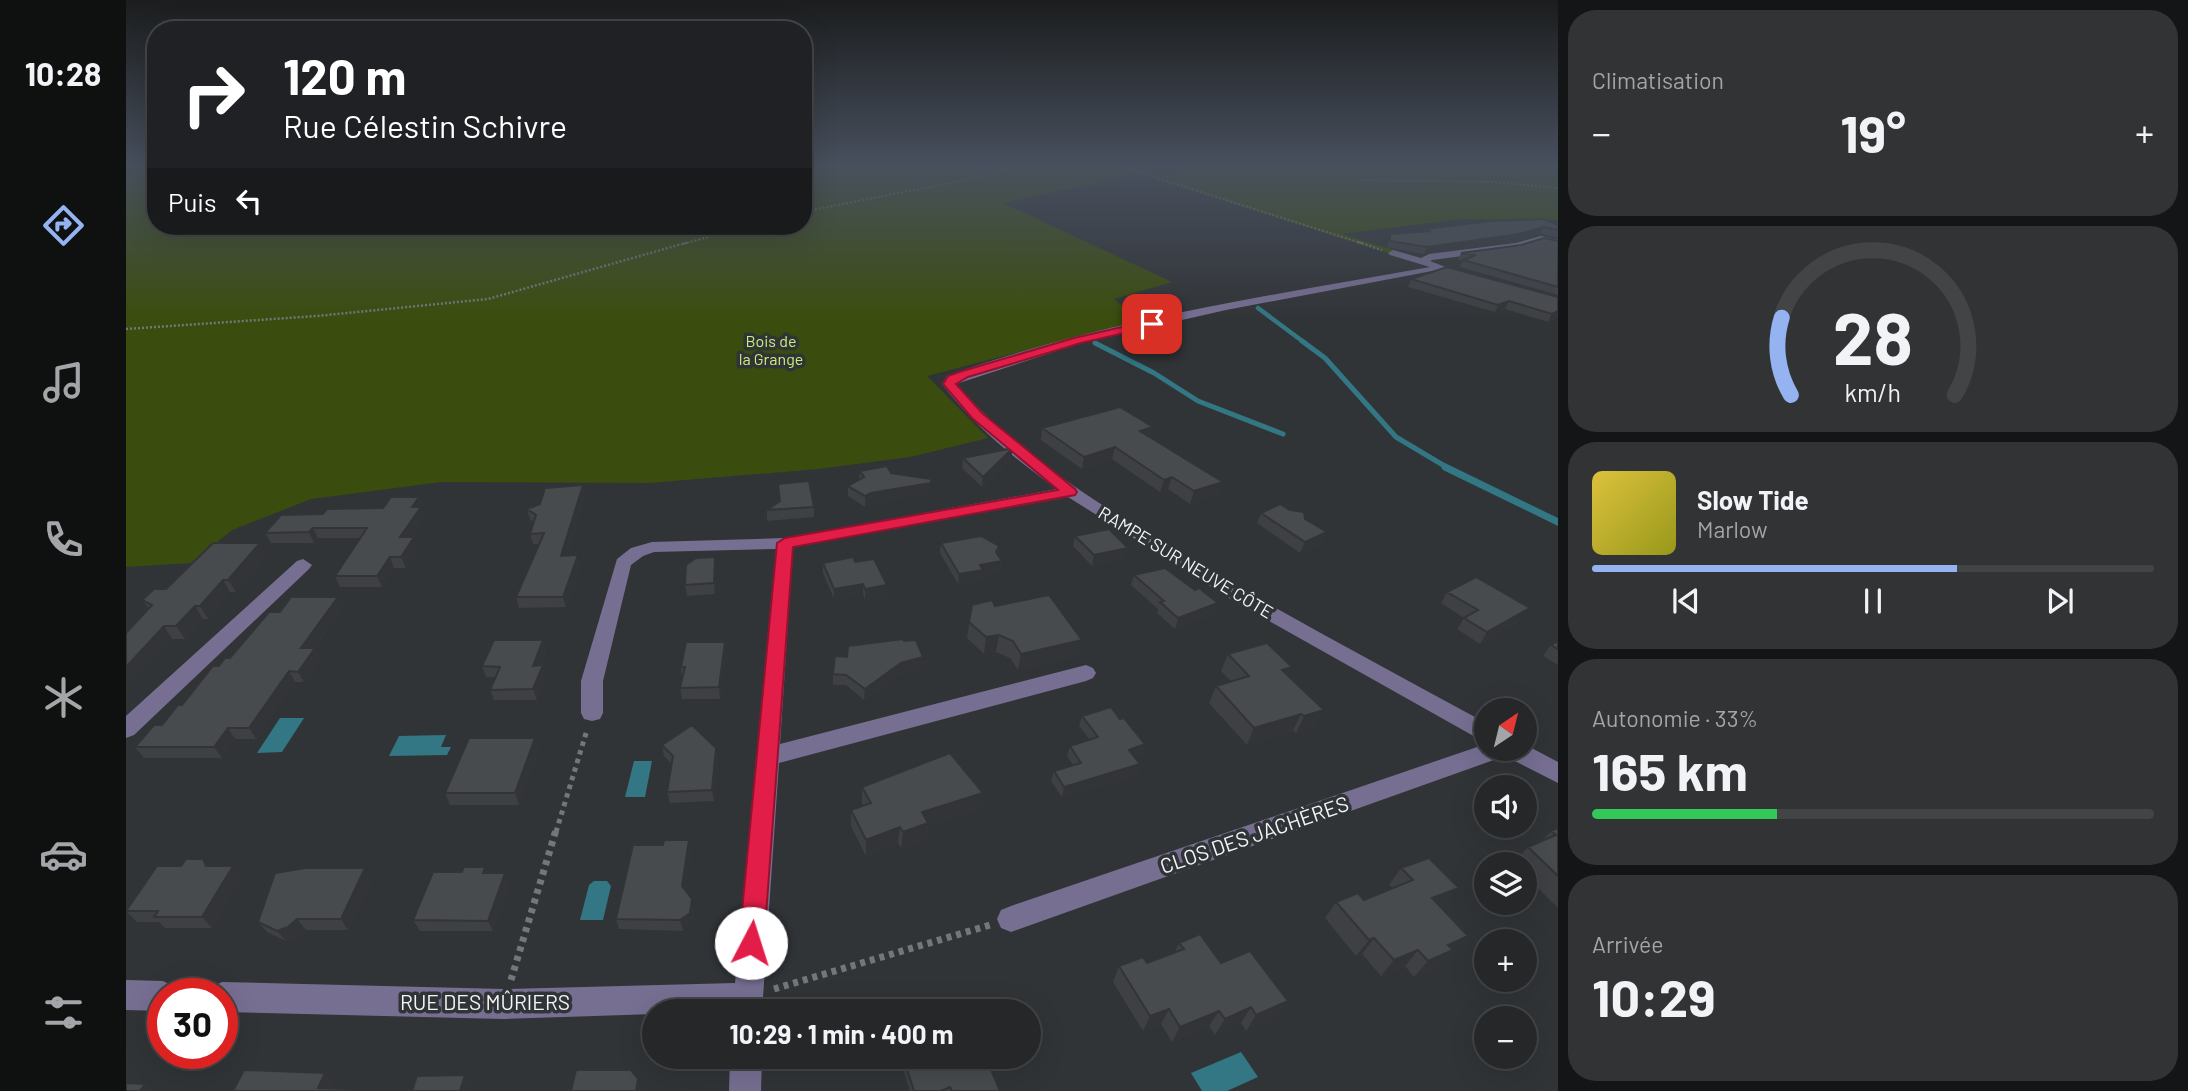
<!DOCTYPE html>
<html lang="fr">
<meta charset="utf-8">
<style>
body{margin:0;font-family:Barlow,sans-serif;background:#313335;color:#f1f3f6;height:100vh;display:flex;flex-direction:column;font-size:26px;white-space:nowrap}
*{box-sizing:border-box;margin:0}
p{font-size:23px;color:#a3a5a8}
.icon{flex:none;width:38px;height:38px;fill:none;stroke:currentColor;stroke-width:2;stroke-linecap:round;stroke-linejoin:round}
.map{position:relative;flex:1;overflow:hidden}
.sheet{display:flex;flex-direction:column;gap:10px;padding:10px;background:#141517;width:630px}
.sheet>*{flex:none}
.hud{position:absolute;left:21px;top:21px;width:665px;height:214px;border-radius:28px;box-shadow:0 7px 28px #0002,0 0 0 2px #424446;background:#202124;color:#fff;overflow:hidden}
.needle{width:46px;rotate:35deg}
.fabs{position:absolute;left:1348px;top:698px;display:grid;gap:14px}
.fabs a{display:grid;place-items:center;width:63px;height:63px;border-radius:50%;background:#252729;box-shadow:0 7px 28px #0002,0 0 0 2px #424446;font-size:35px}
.speed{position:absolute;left:21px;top:978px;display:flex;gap:14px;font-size:35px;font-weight:700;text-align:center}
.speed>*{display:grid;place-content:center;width:91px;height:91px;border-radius:50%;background:#252729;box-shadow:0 7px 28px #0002,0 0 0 2px #424446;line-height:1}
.speed .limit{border:10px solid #d22;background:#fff;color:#111}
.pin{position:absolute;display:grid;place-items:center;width:60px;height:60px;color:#fff;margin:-30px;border-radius:14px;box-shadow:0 4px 10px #0006}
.me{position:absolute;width:77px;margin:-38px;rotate:5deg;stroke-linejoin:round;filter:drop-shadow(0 0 5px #0008)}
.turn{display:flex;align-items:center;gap:24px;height:147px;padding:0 21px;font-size:32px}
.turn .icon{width:91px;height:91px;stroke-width:2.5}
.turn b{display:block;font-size:49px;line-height:60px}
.then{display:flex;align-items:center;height:66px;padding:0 21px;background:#0003;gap:14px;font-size:26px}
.big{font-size:52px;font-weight:700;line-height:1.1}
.sheet .widget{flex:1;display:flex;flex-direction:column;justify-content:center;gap:10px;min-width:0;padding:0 24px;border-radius:28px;background:#313335}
.sheet .dial{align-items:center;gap:0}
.dial svg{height:182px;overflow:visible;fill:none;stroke:#424446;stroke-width:7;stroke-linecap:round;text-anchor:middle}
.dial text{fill:#f1f3f6;stroke:none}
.song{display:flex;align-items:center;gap:21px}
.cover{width:84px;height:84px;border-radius:10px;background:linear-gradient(135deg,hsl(50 70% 55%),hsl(60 70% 35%))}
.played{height:7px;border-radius:4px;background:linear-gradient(90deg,#95b2f1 65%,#424446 65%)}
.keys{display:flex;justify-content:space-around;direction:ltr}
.heat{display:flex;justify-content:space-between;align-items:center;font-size:38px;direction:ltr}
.charge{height:10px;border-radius:5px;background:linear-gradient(90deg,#34c759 33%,#424446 0)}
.trip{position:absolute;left:516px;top:999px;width:399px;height:70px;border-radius:35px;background:#252729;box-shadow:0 7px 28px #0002,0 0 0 2px #424446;font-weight:700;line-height:70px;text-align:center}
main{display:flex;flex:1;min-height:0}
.tab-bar{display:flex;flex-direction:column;width:126px;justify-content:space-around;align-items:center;background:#0f1010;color:#a3a5a8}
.tab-bar .icon{width:49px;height:49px}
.tab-bar .current{color:#95b2f1}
.tab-bar b{font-size:32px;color:#f1f3f6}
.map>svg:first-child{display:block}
.green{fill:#3b4d0e}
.water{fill:#327783}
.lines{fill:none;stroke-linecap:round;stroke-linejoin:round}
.stream-far2{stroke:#327783;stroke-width:4.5}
.stream-far1{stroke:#327783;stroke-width:5}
.stream{stroke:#327783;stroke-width:7}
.path-far3{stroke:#747679;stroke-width:2;stroke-dasharray:2 2;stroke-linecap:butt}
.path-far2{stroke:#747679;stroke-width:2.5;stroke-dasharray:2 2;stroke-linecap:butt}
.path-far1{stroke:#747679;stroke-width:5;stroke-dasharray:4.5 4.5;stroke-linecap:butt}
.path{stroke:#747679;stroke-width:7;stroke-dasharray:5 5;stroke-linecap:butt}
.minor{fill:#776f92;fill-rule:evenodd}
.wall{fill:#3e4043}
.shaded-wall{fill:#323437}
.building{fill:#484b4e;stroke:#323437;stroke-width:2}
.route{fill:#e11d48;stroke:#92132f;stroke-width:2}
.labels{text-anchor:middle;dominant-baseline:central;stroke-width:7;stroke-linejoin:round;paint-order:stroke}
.far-park-label{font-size:16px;fill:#c8ee7c;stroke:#313437}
.street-label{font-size:18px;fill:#f3f5f7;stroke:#313437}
.near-street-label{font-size:21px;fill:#f3f5f7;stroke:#313437}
</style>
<main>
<nav class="tab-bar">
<b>10:28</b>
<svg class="icon current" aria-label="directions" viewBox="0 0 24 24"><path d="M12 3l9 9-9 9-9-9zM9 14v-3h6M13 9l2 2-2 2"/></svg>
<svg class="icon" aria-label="music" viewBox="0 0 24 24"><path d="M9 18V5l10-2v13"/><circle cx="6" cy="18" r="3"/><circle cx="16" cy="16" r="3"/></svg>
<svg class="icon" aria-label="phone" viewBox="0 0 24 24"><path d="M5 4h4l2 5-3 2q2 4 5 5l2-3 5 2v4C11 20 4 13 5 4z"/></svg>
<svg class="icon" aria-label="climate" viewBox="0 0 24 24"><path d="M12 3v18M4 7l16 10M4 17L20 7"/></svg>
<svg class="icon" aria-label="car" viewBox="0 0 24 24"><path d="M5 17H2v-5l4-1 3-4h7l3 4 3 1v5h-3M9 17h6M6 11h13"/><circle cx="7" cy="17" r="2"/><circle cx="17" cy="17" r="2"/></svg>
<svg class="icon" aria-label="filters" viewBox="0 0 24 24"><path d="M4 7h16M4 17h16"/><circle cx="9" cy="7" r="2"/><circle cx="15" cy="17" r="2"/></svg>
</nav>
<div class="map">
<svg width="1432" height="1091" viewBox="0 0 1432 1091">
<rect width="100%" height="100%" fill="#313437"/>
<!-- green -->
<path class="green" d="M16,166H30V226H677V166H1004L1021,172L1078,166H1432V220L1335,219L1216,234L1281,254L1268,255L1012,174L877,203L1046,282L988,299L1015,320L801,376L862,438L784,457L692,469L523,483L315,482L185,499L106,530L65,563L0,567V175Z"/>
<!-- water -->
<path class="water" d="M154,718H178L156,752L131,753Z
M320,735L315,747H325L321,755L263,756L273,736Z
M508,761H526L519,797H499Z
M468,881H481L485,886L477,920H454L463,885Z
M1115,1052L1132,1077L1101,1091H1076L1065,1073Z"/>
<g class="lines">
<!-- stream-far2 -->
<path class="stream-far2" d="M1132,308L1179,343"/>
<!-- stream-far1 -->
<path class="stream-far1" d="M1176,341L1199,358L1270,437L1322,468
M969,343L1028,373L1072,401L1157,434"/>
<!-- stream -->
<path class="stream" d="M1319,467L1432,522"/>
<!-- path-far3 -->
<path class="path-far3" d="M994,166L1238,244
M1233,180L1366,182L1432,188
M677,212L828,182L892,166
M557,244L621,226"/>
<!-- path-far2 -->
<path class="path-far2" d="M1232,242L1256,250
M0,329L191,316L362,299L563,242"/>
<!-- path-far1 -->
<path class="path-far1" d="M430,832L461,730"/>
<!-- path -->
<path class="path" d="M385,980L430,830
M648,989L864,925"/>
<!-- minor -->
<path class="minor" d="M1415,236L1432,240V246L1415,242L1391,249L1306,260L1304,261L1322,268L1100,310L955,343L830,384C894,457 976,506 1058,555C1157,614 1259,668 1360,723V743L1106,600L942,497L667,547L654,744L960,665L967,668L970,673L967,678L960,681L653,763L636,1012H528V1014L378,1019L96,1012V994H83L86,987L96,982L378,989L609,983L650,549L528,552L517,556L505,565L477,681V713L474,719L466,721L458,719L455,713V681L491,559L505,548L526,542L659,538L931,489C889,459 848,426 816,384L821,376C977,320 1142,296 1304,267L1264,255L1262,253L1267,250L1295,258L1303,254L1390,243Z
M177,559L186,565L183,569L8,735L0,738V716L171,561Z
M1360,744V749H1398V744L1432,762V783L1379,756L885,932L875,928L871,919L875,910L885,906Z
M0,980L37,981L47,986L51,994H37V1011L0,1010Z
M604,1057H636L635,1091H603Z"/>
</g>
<!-- wall -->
<path class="wall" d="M1432,225V238L1414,233L1389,240L1298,254L1261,247L1262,241L1264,234L1298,232L1299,229Z
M1432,241V295L1334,267L1337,261L1332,260L1335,253Z
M1285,279L1432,297V317L1422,322L1379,309L1369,312L1282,287Z
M916,428L1024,437L1097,482L1093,494L1064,504L1042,489L1034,492L986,459L956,469L915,440Z
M887,448L885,458L856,487L836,468L837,458Z
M734,471L765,473L804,494L745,503L739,507L722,496V486L733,479Z
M652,484L688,507V517L641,521V510L653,502Z
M459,495L441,556L455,566L440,607L393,608L390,597L413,544H407L404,534L408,522L404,520L401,509Z
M293,497L297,507L296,509L299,517L286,537L292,548L280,568H268L256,587H214L209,576L234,538H192L188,543H145L139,533L197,514L257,508Z
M1135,513L1179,519L1196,543L1174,553L1131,523Z
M949,536L999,558L966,566L947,546Z
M815,543L873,546L872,555L876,561L875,571L857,575L856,580L832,584L814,553Z
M141,555L110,592H104L82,619H77L59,639H46L16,600L40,589Z
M589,557L590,568L589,594L561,596L559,585Z
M729,562L761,596L739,600L737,594L708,599L697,573V563Z
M1008,575L1069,590L1092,603L1088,614L1049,629L1031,613L1032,609L1005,585Z
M1321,592L1397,619L1354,644L1331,629L1338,618L1315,603Z
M212,597L217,607L189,648L195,659L178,682H169L130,739H109L96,758H18L9,747L36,725L93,666L104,658L154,612Z
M846,605L869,606L956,640L952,656L892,670L884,658L870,652L858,654L841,638Z
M417,640L420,651L415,666L417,665L420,676L411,700H368L364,690L369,677H360L356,666Z
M1432,641V665L1417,656L1425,645Z
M599,642L600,653L594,699H556L554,688L556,678L555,667Z
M1102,654L1162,676L1189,727L1170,733L1167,730L1121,745L1083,703L1090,686L1105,681L1095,671Z
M796,668L774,674L738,700L720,685H707V674Z
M956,716L994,719L1019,744L1016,755L1009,757L1014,764L1011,775L936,797L925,781L928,771L947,765L941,756L944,746L964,740L953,726Z
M409,738L413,749L393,805H324L319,793Z
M536,745L590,748L591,759L588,801L544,803L541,792L546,764L538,756Z
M736,787L857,793L855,809L802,826L801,839L775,848L772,843L740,856L725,826V810L737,806L736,803Z
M1432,828V908L1398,874V864H1388L1387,863L1402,847L1416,841L1425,831Z
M565,850L559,890L568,909L566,923L557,931L493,929L490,919Z
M82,866L116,877L86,928H39L33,922H11L0,911Z
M1275,868L1319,905L1314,907L1342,936L1328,953L1322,955L1312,966L1288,977L1279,966L1255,976L1236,954L1230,956L1199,918L1210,902L1238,900L1267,888L1263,885Z
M362,873L384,884L367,931H294L287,920Z
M246,880L222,930H180L171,938L160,941L141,932L132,922Z
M1053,943L1095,963L1162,1001L1151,1017L1120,1031L1115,1023L1089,1035L1083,1026L1046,1042L1035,1024L1017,1031L987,982L993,966L1021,963L1048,953Z
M773,1057H898L899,1058L896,1068L869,1079L874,1091H784Z"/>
<!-- shaded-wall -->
<path class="shaded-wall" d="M1418,227L1414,233L1389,240L1298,254L1301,247Z
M1383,301L1379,309L1369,312L1372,305Z
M1432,311V317L1422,322L1426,314Z
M1027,427L1024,439L1014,431Z
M989,447L986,459L956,469L958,457Z
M887,448L885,458L856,487L857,477Z
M1046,477L1042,489L1034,492L1038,480Z
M1097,482L1093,494L1064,504L1068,491Z
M805,483L804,494L745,503L739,507V496L745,493Z
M457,485L459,495L438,566L435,556Z
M293,497L297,507L296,509L299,517L279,548L274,537L286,507Z
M187,528L192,538L188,543L183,532Z
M1201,532L1196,543L1174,553L1179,542Z
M288,537L292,548L280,568L275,557Z
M134,543L141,555L110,592L102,580Z
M1002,548L999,558L966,566L968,555Z
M452,555L455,566L440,607L437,597Z
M264,557L268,568L256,587L251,576Z
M589,557L590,568L589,594L588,583Z
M876,561L875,571L857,575L856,580L832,584L833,574L854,565Z
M97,580L104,592L82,619L74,606Z
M737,584V594L708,599V589Z
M761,585V596L739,600V589Z
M212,597L217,607L181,659L175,648Z
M1092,603L1088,614L1049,629L1052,618Z
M69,606L77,619L59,639L50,626Z
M1404,608L1397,619L1354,644L1361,632Z
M38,626L46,639L0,691V667Z
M873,635L870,652L858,654L860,637Z
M417,640L420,651L411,676L407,666Z
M956,640L952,656L892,670L895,654Z
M599,642L600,653L594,699L593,687Z
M189,648L195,659L178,682L172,672Z
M797,657L796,668L774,674L738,700L739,689L775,663Z
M417,665L420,676L411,700L407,689Z
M1166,667L1158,684L1156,670Z
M163,671L169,682L130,739L123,728Z
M1198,710L1189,727L1170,733L1178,716Z
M1175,714L1167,730L1121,745L1128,728Z
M102,728L109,739L96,758L88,747Z
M409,738L413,749L393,805L389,793Z
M1019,744L1016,755L1000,761L1003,750Z
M590,748L591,759L588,801L586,790Z
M1014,764L1011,775L936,797L938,787Z
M857,793L855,809L802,826L801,839L775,848L777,832L796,812Z
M774,827L772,843L740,856V840Z
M563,840L565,850L558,896L556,886Z
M107,866L116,877L86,928L76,917Z
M239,868L246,880L222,930L215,919Z
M379,873L384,884L367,931L362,921Z
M1333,888L1319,905L1293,915L1306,898Z
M566,899L568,909L566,923L557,931L554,920Z
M171,919L180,930L171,938L160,941L151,931Z
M1342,936L1328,953L1322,955L1312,966L1288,977L1302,961L1322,945Z
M1248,938L1236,954L1230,956L1243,940Z
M1292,950L1279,966L1255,976L1268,960Z
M1162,1001L1151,1017L1120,1031L1130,1015Z
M1125,1007L1115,1023L1089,1035L1099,1019Z
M1043,1009L1035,1024L1017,1031L1024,1016Z
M1093,1011L1083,1026L1046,1042L1054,1027Z
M899,1058L896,1068L863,1082L866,1072Z
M199,1073L208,1083L204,1091L192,1088Z
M339,1075L346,1085L344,1091H334Z
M512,1079L516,1089L515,1091H510Z
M19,1084L28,1091H14Z"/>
<!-- building -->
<path class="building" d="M1418,219L1432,225V230L1418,227L1393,234L1301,247L1264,241V234L1305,231L1299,229L1364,221Z
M1418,238L1432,241V287L1337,260L1350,255L1335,253L1395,245Z
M1321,267L1432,297V311L1426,314L1383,301L1372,305L1285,279Z
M994,407L1027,427L1014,431L1097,482L1068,491L1046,477L1038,480L989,447L958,457L916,428Z
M887,448L857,477L837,458Z
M761,466L765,473L805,479V483L745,493L739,496L722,486L738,477L734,471Z
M683,481L688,507L641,510L654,501L652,484Z
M457,485L435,556L452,555L437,597H390L418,533L404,534L410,515L401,509L414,504L419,488Z
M265,497H293L286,507H295L274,537H288L275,557H264L251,576H209L241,528H187L183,532L139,533L155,515L197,514L201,509L257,508Z
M1154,504L1164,510L1178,512L1179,519L1201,532L1179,542L1135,513Z
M983,529L1002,548L968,555L949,536Z
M855,536L873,546L870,552L876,561L854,565L857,570L833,574L815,543Z
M87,543H134L102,580H97L74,606H69L50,626H38L0,667V633L26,605L16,600L28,589H40Z
M589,557L588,583L559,585L560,565L570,558Z
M727,557L729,562L748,559L761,585L739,589L737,584L708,589L697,563Z
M1039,568L1069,590L1073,588L1092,603L1052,618L1034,602L1038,601L1008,575Z
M1350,577L1404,608L1361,632L1338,618L1352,610L1321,592Z
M923,595L956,640L895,654L887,641L873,635L860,637L843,622L846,605L866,600L869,606Z
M165,597H212L175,648H189L172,672L163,671L123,728H102L88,747H9L28,725H36L52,705H56L87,666H93L99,658H104L143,612H154Z
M777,639L778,641L790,640L797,657L775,663L739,689L720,675L707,674L709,656L721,657L722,646Z
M368,640H417L407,666L417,665L407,689L364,690L374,667L356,666Z
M1432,641V649L1425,645Z
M560,642H599L593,687L554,688L559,667H555Z
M1141,643L1166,667L1156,670L1198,710L1178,716L1175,714L1128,728L1090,686L1123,676L1102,654Z
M985,707L994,719L998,718L1019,744L1003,750L1014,764L938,787L928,771L955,763L944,746L972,737L956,716Z
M566,725L590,748L586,790L541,792L547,756L536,745Z
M343,738H409L389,793H319Z
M824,753L857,793L796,812L802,823L777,832L774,827L740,840L725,810L745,803L736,787Z
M1432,828V876L1402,847L1430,835L1425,831Z
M538,840H563L556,886L566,899L564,913L554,920L490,919L507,845H537Z
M1303,858L1333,888L1306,898L1342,936L1322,945L1327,950L1302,961L1292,950L1268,960L1248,938L1243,940L1210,902L1232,893L1238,900L1287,880L1275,868Z
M60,859H77L80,866H107L76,917H28L32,911H0L31,866H55Z
M338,867H359L357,873H379L362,921L287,920L307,872H336Z
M180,868H239L215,919H171L162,927L151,931L132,922L149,873Z
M1074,934L1095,963L1124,951L1162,1001L1130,1015L1125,1007L1099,1019L1093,1011L1054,1027L1043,1009L1024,1016L993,966L1017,957L1021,963L1058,949L1053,943Z
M777,1057H898L899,1058L866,1072L874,1091H826L824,1087L815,1091H788Z
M118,1070L199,1073L192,1088L227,1089L226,1091H107Z
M450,1070H505L512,1079L510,1091H445Z
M339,1075L334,1091H286L291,1076Z
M0,1083L19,1084L14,1091H0Z"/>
<!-- sky -->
<linearGradient id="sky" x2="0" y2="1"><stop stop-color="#1b1d1e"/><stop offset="0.52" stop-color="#48505e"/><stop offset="1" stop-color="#48505e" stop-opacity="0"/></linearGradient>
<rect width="1432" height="319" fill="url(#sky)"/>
<!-- route -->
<path class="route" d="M1026,320L1031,324L1030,326L955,343L842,377L830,384L856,413L949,489L951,492L949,495L667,547L638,943L634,952L625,956L616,952L613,943L651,543L659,538L932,490L846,418L817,384L822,376L833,372L948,338Z"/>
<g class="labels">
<!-- far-park labels -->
<g class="far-park-label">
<text x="645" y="340">Bois de<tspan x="645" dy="18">la Grange</tspan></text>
</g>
<!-- street labels -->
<g class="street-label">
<text transform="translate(1060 562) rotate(31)">RAMPE SUR NEUVE CÔTE</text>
</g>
<!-- near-street labels -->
<g class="near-street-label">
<text transform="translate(1128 834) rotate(-19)">CLOS DES JACHÈRES</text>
<text x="359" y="1001">RUE DES MÛRIERS</text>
</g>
</g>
</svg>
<div class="fabs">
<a><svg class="needle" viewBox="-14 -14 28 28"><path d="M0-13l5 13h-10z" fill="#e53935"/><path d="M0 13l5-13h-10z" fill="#a3a5a8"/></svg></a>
<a><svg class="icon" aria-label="sound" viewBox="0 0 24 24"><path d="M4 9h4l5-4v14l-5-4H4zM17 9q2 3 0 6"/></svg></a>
<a><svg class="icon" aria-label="layers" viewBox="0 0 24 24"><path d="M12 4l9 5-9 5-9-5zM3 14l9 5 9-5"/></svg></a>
<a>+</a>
<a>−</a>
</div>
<div class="speed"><div class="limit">30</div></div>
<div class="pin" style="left:1026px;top:324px;background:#d93025"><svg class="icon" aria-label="arrive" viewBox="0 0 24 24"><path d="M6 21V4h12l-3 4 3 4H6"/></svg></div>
<svg class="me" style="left:625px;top:943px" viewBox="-20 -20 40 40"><circle r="19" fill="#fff"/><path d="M0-13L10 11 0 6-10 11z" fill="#e11d48"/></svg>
<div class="trip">10:29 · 1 min · 400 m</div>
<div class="hud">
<div class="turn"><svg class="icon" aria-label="right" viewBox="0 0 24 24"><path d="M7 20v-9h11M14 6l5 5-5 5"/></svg><div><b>120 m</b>Rue Célestin Schivre</div></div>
<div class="then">Puis<svg class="icon" aria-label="left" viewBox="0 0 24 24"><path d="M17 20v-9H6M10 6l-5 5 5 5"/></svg></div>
</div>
</div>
<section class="sheet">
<div class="widget"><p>Climatisation</p>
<div class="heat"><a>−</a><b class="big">19°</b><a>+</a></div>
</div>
<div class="widget dial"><svg viewBox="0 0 100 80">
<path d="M14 69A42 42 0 1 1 86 69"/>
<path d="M14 69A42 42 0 0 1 10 35" stroke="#95b2f1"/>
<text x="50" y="56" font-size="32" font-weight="700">28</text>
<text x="50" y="72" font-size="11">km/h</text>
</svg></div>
<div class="widget">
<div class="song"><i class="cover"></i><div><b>Slow Tide</b><p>Marlow</p></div></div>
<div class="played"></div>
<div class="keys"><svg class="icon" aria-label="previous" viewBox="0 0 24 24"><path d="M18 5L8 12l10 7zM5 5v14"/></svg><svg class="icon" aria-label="pause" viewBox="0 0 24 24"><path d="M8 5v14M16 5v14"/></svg><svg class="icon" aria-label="next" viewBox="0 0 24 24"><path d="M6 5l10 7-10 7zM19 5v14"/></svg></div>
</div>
<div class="widget"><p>Autonomie · 33%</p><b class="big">165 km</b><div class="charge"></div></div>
<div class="widget"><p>Arrivée</p><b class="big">10:29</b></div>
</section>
</main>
